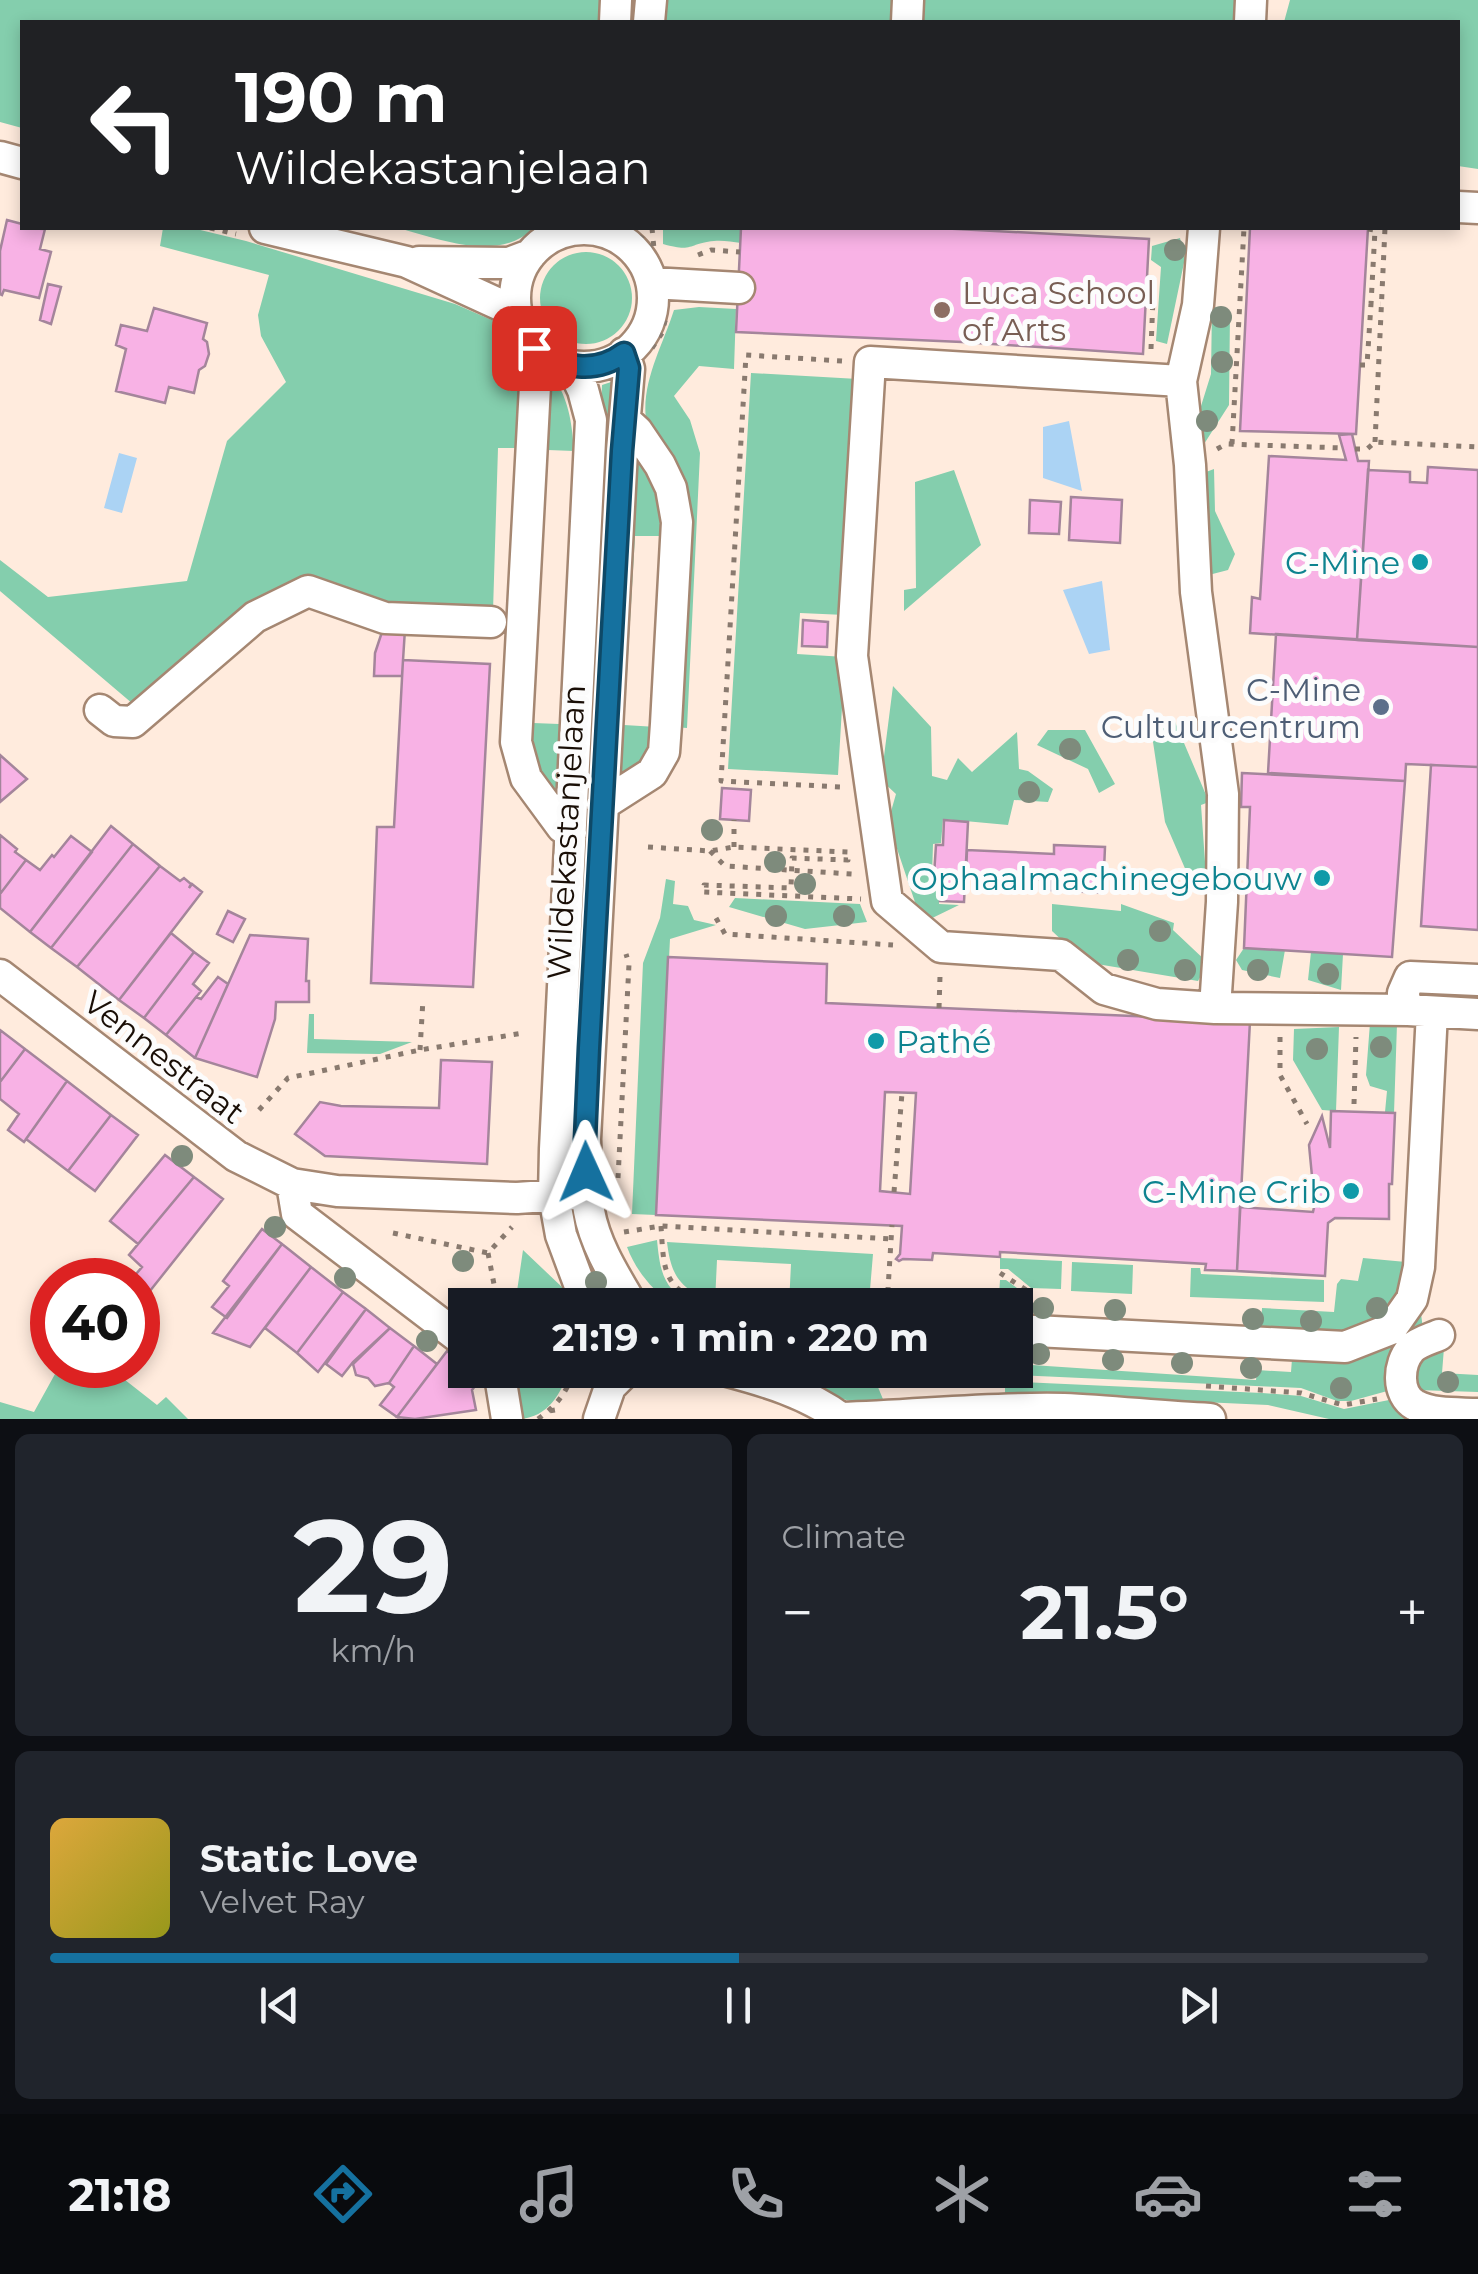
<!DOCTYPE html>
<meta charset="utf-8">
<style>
body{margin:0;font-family:Montserrat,sans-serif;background:#20242c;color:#f1f3f6;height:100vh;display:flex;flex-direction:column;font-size:38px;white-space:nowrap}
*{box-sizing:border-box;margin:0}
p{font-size:32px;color:#9ea1a6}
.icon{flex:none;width:55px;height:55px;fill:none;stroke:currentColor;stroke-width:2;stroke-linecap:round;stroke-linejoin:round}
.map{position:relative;height:1419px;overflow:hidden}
.side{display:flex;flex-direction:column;gap:15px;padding:15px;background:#0d0f14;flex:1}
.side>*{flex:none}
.hud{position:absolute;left:20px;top:20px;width:1440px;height:210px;border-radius:0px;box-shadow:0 5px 15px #0003;background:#202124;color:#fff;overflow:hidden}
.speed{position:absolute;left:30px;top:1258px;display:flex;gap:20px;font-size:50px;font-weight:700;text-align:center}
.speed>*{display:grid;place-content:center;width:130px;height:130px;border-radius:50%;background:#171b24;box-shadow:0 5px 15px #0003;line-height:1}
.speed .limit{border:15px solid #d22;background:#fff;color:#111}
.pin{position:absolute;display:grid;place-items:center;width:85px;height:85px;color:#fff;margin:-42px;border-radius:20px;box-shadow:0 5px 15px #0006}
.me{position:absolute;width:110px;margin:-55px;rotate:359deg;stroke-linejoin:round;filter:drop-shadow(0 0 8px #0008)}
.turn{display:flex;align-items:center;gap:35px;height:210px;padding:0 50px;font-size:45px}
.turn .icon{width:130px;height:130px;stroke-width:2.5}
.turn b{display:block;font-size:70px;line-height:85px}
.big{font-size:75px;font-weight:700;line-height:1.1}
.side .tile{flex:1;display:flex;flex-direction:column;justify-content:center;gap:15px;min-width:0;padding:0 35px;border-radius:15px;background:#20242c}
.side .dial{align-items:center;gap:0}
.dial b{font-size:130px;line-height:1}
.song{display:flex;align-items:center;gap:30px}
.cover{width:120px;height:120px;border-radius:15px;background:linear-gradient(135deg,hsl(40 70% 55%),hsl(60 70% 35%))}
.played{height:10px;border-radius:5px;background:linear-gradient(90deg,#15719f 50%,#363941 50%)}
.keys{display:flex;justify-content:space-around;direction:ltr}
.heat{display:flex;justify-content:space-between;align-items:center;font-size:55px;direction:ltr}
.side .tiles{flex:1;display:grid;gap:15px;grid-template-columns:1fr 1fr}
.tile:last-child{grid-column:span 2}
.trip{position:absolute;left:448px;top:1288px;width:585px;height:100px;border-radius:0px;background:#171b24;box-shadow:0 5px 15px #0003;font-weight:700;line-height:100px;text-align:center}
.dock{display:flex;height:160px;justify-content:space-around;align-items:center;background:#090b0e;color:#9ea1a6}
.dock .icon{width:70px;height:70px}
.dock .current{color:#15719f}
.dock b{font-size:45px;color:#f1f3f6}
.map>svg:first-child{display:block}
.green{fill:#84cead}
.water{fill:#abd3f4}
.building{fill:#f8b2e5;stroke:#a4859b;stroke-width:2.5;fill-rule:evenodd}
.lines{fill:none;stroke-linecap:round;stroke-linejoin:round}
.minor-casing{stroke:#a58772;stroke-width:35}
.path{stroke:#897a6f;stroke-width:5;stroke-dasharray:5 8;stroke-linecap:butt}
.minor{stroke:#fff;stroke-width:30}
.tree{fill:#7e8b7c}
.route-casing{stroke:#0e4967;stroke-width:25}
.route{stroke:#15719f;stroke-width:18}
.education-dot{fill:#8d6e63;stroke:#fcfcfc;stroke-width:4}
.culture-dot{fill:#0f9aa8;stroke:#fcfcfc;stroke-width:4}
.service-dot{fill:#5c6f8a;stroke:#fcfcfc;stroke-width:4}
.labels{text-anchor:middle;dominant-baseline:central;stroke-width:10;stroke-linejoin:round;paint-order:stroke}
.education-label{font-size:32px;fill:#785e54;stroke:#fcfcfc;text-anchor:start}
.culture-label{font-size:32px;fill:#0d838f;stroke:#fcfcfc;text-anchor:end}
.service-label{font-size:32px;fill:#4e5e75;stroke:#fcfcfc;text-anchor:end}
.street-label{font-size:32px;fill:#190e06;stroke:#fcfcfc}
</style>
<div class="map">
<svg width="1478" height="1419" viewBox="0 0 1478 1419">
<rect width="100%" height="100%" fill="#ffebdd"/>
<!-- green -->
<path class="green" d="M0,0H612L610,22H22V128L0,122Z
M660,0H896L894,22H658Z
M918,0H1241L1240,22H917Z
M1290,0H1478V169L1458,166V22H1284Z
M163,228H192L246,241L455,304L494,321L523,359L519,448H498L493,611L386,608L307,583L133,704L0,591V560L48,597L187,581L227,441L286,382L261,336L258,315L269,275L160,246Z
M398,228H534C498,263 440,239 398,228Z
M663,228H742L741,243C732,242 723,240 714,241C689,243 694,253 663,244Z
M1180,238L1185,258L1167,344L1156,341L1161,267L1151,260L1152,246Z
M540 298a46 46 0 1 1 92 0a46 46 0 1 1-92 0Z
M1212,306L1230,312L1229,405L1197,455L1192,435L1211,374Z
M699,307L736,309L734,369L699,366L674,396L690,420L700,453L687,728L674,727L686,517L647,426C639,385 662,348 674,310Z
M751,373L858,379L845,615L800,613L797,654L845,657L838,775L728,769Z
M617,380L591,852L578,851L602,385Z
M556,381C570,404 572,426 574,451L548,450C548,428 545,401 556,381Z
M638,451L652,463L668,536H635L624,725L657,727L649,765L619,781Z
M1214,469L1215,511L1235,554L1228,570L1201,577L1198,475Z
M954,470L981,545L904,611V590L916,588L915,482Z
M893,686L931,727L932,776L947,780L958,758L972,772L1017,732L1019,769L1028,771L1053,789L1048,802L1014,800L1008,825L943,819L941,843L933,844L932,876L940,877L939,904L959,905L922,923L888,822L896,794L881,780Z
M1173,717L1209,802L1201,805L1206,876L1190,880L1165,822L1150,722Z
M533,723L559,724L555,804L538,782L532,748Z
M1048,730H1085L1115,784L1099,793L1088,769L1037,745Z
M666,879L675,881L673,904L688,906L694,920L716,925L670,939L656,1215L632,1214L643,963L660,918Z
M735,898L860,904L867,922L805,929L729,907Z
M1052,904L1121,911V904L1174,923L1173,930L1208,963L1198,981L1085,962L1052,931Z
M1244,948L1285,950L1280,978L1242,970L1236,960Z
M1311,952L1343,954L1341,990L1308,980Z
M309,1014H314V1039L412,1042L380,1054L307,1053Z
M1370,1023L1397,1024L1394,1113L1385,1112L1387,1091L1370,1086L1366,1075Z
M1339,1027L1336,1111L1322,1110L1293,1060L1294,1029Z
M657,1240C660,1271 663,1289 692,1305H672C652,1289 636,1271 627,1247Z
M667,1242L873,1254L870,1290L879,1291V1305H789L791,1264L717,1260L715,1302C681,1290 671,1277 667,1242Z
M523,1250L563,1288L569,1305H515Z
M1000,1258L1062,1261L1061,1289L1031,1288L1008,1269H1000Z
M1363,1258L1406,1262C1405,1272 1404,1285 1401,1294C1379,1344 1305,1331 1261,1330L1262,1308L1334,1312L1337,1284L1341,1279L1358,1281Z
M1072,1262L1133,1265L1132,1294L1071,1291Z
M1191,1268H1200L1201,1274L1324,1280V1302L1190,1297Z
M1000,1280H1006L1025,1294L1024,1305L907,1298L908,1292L999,1296Z
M1420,1306L1423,1329L1391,1390L1351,1401H1337L1301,1388L904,1370H1015V1345H1018L1017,1364L1256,1380L1257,1370L1291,1372L1292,1359C1353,1356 1386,1367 1420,1306Z
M1444,1348L1442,1373L1478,1375V1392L1416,1390L1413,1369L1420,1354Z
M60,1365H106L157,1405L166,1397L188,1419H0V1402L34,1412Z
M512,1370H569C561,1394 548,1417 520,1419Z
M823,1373L839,1377L875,1380L885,1404C851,1404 829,1396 799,1384Z
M957,1379L1262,1393L1301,1396L1344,1409L1394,1399L1422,1419H1329L1268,1405L1005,1393V1383L985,1382L957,1385Z"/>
<!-- water -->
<path class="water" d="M1069,421L1082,491L1043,478V427Z
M119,453L137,458L122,513L104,508Z
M1102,581L1110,650L1089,654L1063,590Z"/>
<!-- building -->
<path class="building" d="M7,220L22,224V228L45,229L40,249L51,252L39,298L4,290L2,295L0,294V251Z
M741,228H938L1149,239L1143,354L962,342L736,332Z
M1250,228H1368L1356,434L1240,431Z
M48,284L61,287L51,324L40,320Z
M154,308L207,323L203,339L207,342L209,354L205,366L199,370L194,393L169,387L165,403L116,391L126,349L116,345L121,325L147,331Z
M1352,434L1358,461H1369L1357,640L1250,633L1252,597L1260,599L1269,456L1346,460L1339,435Z
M1428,467L1478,470V647L1357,640L1368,470L1410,472V482L1427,483Z
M1071,497L1122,500L1120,543L1069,540Z
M1030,500L1061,502L1059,534L1029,533Z
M803,620L828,622L827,647L802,646Z
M384,626L405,629L402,676H374L375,653Z
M1276,634L1478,647V767L1406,764L1405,781L1268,773Z
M403,660L490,664L473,987L371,983L377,827H394Z
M0,755L27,779L0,802Z
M1431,765L1478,767V930L1421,926Z
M1242,773L1405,781L1392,957L1244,948L1250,807H1241Z
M722,788L751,790L749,821L720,819Z
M944,820L968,822L964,902L940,901L941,876L934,875L936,845H943Z
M111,826L133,844L51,948L30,932Z
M0,835L17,849L15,852L26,860L0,894Z
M71,836L92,852L30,932L0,908V894L26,860L40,870L52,855L54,857Z
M133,844L160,866L77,967L51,948Z
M1054,845L1105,847L1103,893L1050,890L1051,880L966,875L967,850L1054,854Z
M160,866L180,881L184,878L191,884L189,888L192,884L202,892L119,1000L77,967Z
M228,911L245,919L233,942L217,934Z
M171,933L194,952L144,1018L119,1000Z
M250,935L308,939L306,981H309V1002H276L275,1019L257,1077L195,1058Z
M194,952L209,963L193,984L201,991L166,1035L144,1018Z
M668,957L827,964L826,1003L1250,1021L1237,1271L1205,1270L1206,1264L1000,1252V1257L933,1253L932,1260L903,1259L899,1261L896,1259L900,1254L902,1226L656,1215ZM885,1092L916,1093L910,1194L880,1191Z
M218,977L228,984L195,1058L166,1035L196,997L201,999Z
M0,1030L25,1049L0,1082Z
M25,1049L67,1081L24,1142L8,1130L19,1114L0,1099V1082Z
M441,1060L492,1062L487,1164L325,1156L295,1134L320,1102L341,1106L439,1108Z
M67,1081L111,1115L68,1171L26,1139Z
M1331,1111L1395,1113L1392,1184H1389V1219L1335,1218L1328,1223L1325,1276L1237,1271L1240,1207L1313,1212L1315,1203L1319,1206V1201L1314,1197L1309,1145L1322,1116L1330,1148Z
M111,1115L138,1135L95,1191L68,1171Z
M165,1155L194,1177L138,1244L110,1221Z
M194,1177L223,1199L138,1306V1280H131L142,1267L129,1255Z
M262,1229L282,1244L227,1318L212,1307L229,1286L223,1281Z
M282,1244L311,1267L250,1347L213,1333Z
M311,1267L343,1292L297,1353L265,1328Z
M343,1292L366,1309L318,1372L297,1353Z
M366,1309L390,1328L353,1362L342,1376L326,1364Z
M390,1328L414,1346L389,1383L375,1386L368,1378L356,1375L353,1364Z
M414,1346L437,1364L397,1417L380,1405L394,1387L389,1383Z
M447,1351L465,1366V1370H470L481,1378L472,1390L476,1410L415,1419L397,1417Z"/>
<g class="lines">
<!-- minor casing -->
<g class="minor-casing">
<path id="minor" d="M615,22L616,0
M649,22L651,0
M907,22L908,0
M1250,22L1251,0
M0,157L22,163
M1458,207L1478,208
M265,228L407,262L516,312
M1204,228L1198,305L1181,381L1190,465L1196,592L1223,794L1222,902L1215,1008
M515 298a69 69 0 1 1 138 0a69 69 0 1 1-138 0Z
M419,262L509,263L530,255
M652,283L739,288
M535,348L536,367L516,742L526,778L562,827L571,833
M624,353L629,369L622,451L585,1139C586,1163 585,1188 589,1211C595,1245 615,1276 632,1305
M572,367L583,390L591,420L555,1149L554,1196L561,1235L587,1305
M1181,381L870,362L852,656L887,901L941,947L1061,955L1104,989L1157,1004L1215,1008L1408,1010L1478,1014
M100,710L114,721L133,722L255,617L308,591L385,618L491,622
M602,805L652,773L664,752L666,724L677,522L671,488L660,465L637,431L625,420
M0,975L236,1156L292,1184L337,1191L517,1198L575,1194
M1408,1010L1403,993L1410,977L1478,980
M292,1184L297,1214L465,1342
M1015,1330L1345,1347L1391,1329L1412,1299L1419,1267L1432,1012
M1439,1335C1430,1339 1418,1342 1411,1349C1398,1364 1396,1394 1415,1405C1434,1415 1457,1413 1478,1414
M499,1370L507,1419
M724,1370C766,1381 807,1393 842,1419
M841,1418C915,1416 990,1407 1064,1409C1113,1411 1162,1417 1210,1419
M599,1419L610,1387L627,1370"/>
</g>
<!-- path -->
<path class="path" d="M210,228L236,234
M629,228L644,240L655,255
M652,228L654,249
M1368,229L1375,230L1371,304
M698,255L711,250L740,252
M652,348L662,333L667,313
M1151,349L1154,272
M842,361L746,355L721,781L842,787
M1360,365H1367L1371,304H1381
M1375,442L1385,228
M1232,444L1244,228
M1217,449L1226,444L1343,448
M1355,449H1367L1375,442L1478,447
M648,847L710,851L734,847L848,852V860L792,858L791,888L704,885L703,892L861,899
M734,847V820
M710,851L725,866L852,874L854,877
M716,918L725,934L893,945
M939,1008L940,976
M1280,1037V1075L1307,1124
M420,1050L423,999
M1354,1104L1356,1037
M259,1110L288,1078L420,1050L523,1033
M618,1178L629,964L626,954
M894,1192L902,1093
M661,1226C664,1270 662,1288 708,1305
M624,1232L661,1226L891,1239
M393,1233L488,1253L512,1227
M488,1253L498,1305
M1000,1273L1031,1293
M887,1305L892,1225
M828,1370L850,1374L1000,1378
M1206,1386L1301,1393L1343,1405L1377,1399
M552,1408L554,1419
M538,1419C558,1404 566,1394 574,1370"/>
<!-- minor -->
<use href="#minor" class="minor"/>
</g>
<!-- trees -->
<g class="tree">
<circle cx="1175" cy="250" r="11"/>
<circle cx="1221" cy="317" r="11"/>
<circle cx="1222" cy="362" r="11"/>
<circle cx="1207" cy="421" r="11"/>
<circle cx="1070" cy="749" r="11"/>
<circle cx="1029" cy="792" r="11"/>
<circle cx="712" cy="830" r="11"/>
<circle cx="775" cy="862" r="11"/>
<circle cx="805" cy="884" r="11"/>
<circle cx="776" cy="916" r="11"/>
<circle cx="844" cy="916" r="11"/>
<circle cx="1160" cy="931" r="11"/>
<circle cx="1128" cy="960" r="11"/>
<circle cx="1185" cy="970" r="11"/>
<circle cx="1258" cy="970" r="11"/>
<circle cx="1328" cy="974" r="11"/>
<circle cx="1381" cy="1047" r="11"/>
<circle cx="1317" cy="1049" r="11"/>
<circle cx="182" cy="1156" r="11"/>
<circle cx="275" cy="1227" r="11"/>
<circle cx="463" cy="1261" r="11"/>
<circle cx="345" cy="1278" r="11"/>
<circle cx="596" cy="1282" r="11"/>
<circle cx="1043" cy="1308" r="11"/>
<circle cx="1377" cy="1308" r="11"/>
<circle cx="1115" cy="1310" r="11"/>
<circle cx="1253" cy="1319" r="11"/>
<circle cx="1311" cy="1321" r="11"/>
<circle cx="427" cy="1341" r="11"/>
<circle cx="1039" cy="1354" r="11"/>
<circle cx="1113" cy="1360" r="11"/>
<circle cx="1182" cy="1363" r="11"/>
<circle cx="1251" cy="1368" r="11"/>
<circle cx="1448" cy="1382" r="11"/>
<circle cx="1341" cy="1388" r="11"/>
</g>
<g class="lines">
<!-- route casing -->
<g class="route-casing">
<path id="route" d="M534,348C562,369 596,374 624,353L629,368L622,451L589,1048L585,1139L586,1172"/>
</g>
<!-- route -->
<use href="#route" class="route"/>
</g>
<!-- markers -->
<circle class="education-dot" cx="942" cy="310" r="10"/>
<g class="culture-dot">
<circle cx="1420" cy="562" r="10"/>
<circle cx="1322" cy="878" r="10"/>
<circle cx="876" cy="1041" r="10"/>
<circle cx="1351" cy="1191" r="10"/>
</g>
<circle class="service-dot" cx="1381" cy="707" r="10"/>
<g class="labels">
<!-- education labels -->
<g class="education-label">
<text x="962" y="292">Luca School<tspan x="962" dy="37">of Arts</tspan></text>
</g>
<!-- culture labels -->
<g class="culture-label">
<text x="1400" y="562">C-Mine</text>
<text x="1302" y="878">Ophaalmachinegebouw</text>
<text x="896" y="1041" text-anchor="start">Pathé</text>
<text x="1331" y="1191">C-Mine Crib</text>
</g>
<!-- service labels -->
<g class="service-label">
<text x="1361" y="689">C-Mine<tspan x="1361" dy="37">Cultuurcentrum</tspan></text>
</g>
<!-- street labels -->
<g class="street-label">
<text transform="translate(566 832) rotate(-87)">Wildekastanjelaan</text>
<text transform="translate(164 1057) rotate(38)">Vennestraat</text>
</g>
</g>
</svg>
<div class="speed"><div class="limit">40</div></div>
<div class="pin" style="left:534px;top:348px;background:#d93025"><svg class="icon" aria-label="arrive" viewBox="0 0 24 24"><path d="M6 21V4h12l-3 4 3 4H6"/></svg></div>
<svg class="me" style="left:586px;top:1172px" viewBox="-20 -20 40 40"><path d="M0-17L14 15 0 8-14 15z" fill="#15719f" stroke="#fff" stroke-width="4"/></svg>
<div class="trip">21:19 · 1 min · 220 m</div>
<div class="hud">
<div class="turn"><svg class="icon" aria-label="left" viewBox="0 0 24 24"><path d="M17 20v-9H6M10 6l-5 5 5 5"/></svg><div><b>190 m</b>Wildekastanjelaan</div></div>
</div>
</div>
<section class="side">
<div class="tiles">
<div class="tile dial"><b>29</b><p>km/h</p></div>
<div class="tile"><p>Climate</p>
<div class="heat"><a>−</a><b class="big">21.5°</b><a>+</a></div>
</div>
<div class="tile">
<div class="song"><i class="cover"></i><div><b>Static Love</b><p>Velvet Ray</p></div></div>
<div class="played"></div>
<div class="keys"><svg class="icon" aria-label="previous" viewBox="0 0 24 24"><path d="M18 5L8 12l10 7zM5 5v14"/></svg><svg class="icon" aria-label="pause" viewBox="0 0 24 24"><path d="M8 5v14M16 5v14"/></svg><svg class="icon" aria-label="next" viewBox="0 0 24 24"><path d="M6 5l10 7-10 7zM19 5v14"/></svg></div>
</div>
</div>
</section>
<nav class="dock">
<b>21:18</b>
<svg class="icon current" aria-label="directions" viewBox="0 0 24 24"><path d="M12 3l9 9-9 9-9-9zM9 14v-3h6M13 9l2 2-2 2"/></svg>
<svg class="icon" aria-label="music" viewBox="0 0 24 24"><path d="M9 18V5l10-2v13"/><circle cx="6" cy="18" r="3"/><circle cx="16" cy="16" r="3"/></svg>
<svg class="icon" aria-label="phone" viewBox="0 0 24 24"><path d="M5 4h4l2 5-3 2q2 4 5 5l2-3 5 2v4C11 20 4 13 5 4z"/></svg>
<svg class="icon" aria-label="climate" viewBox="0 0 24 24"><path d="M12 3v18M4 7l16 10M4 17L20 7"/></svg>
<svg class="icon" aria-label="car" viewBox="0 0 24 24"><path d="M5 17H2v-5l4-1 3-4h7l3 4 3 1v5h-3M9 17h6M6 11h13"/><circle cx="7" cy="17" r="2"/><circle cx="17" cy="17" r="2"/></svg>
<svg class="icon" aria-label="filters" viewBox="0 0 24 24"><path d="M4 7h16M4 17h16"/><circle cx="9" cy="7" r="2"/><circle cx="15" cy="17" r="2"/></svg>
</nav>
